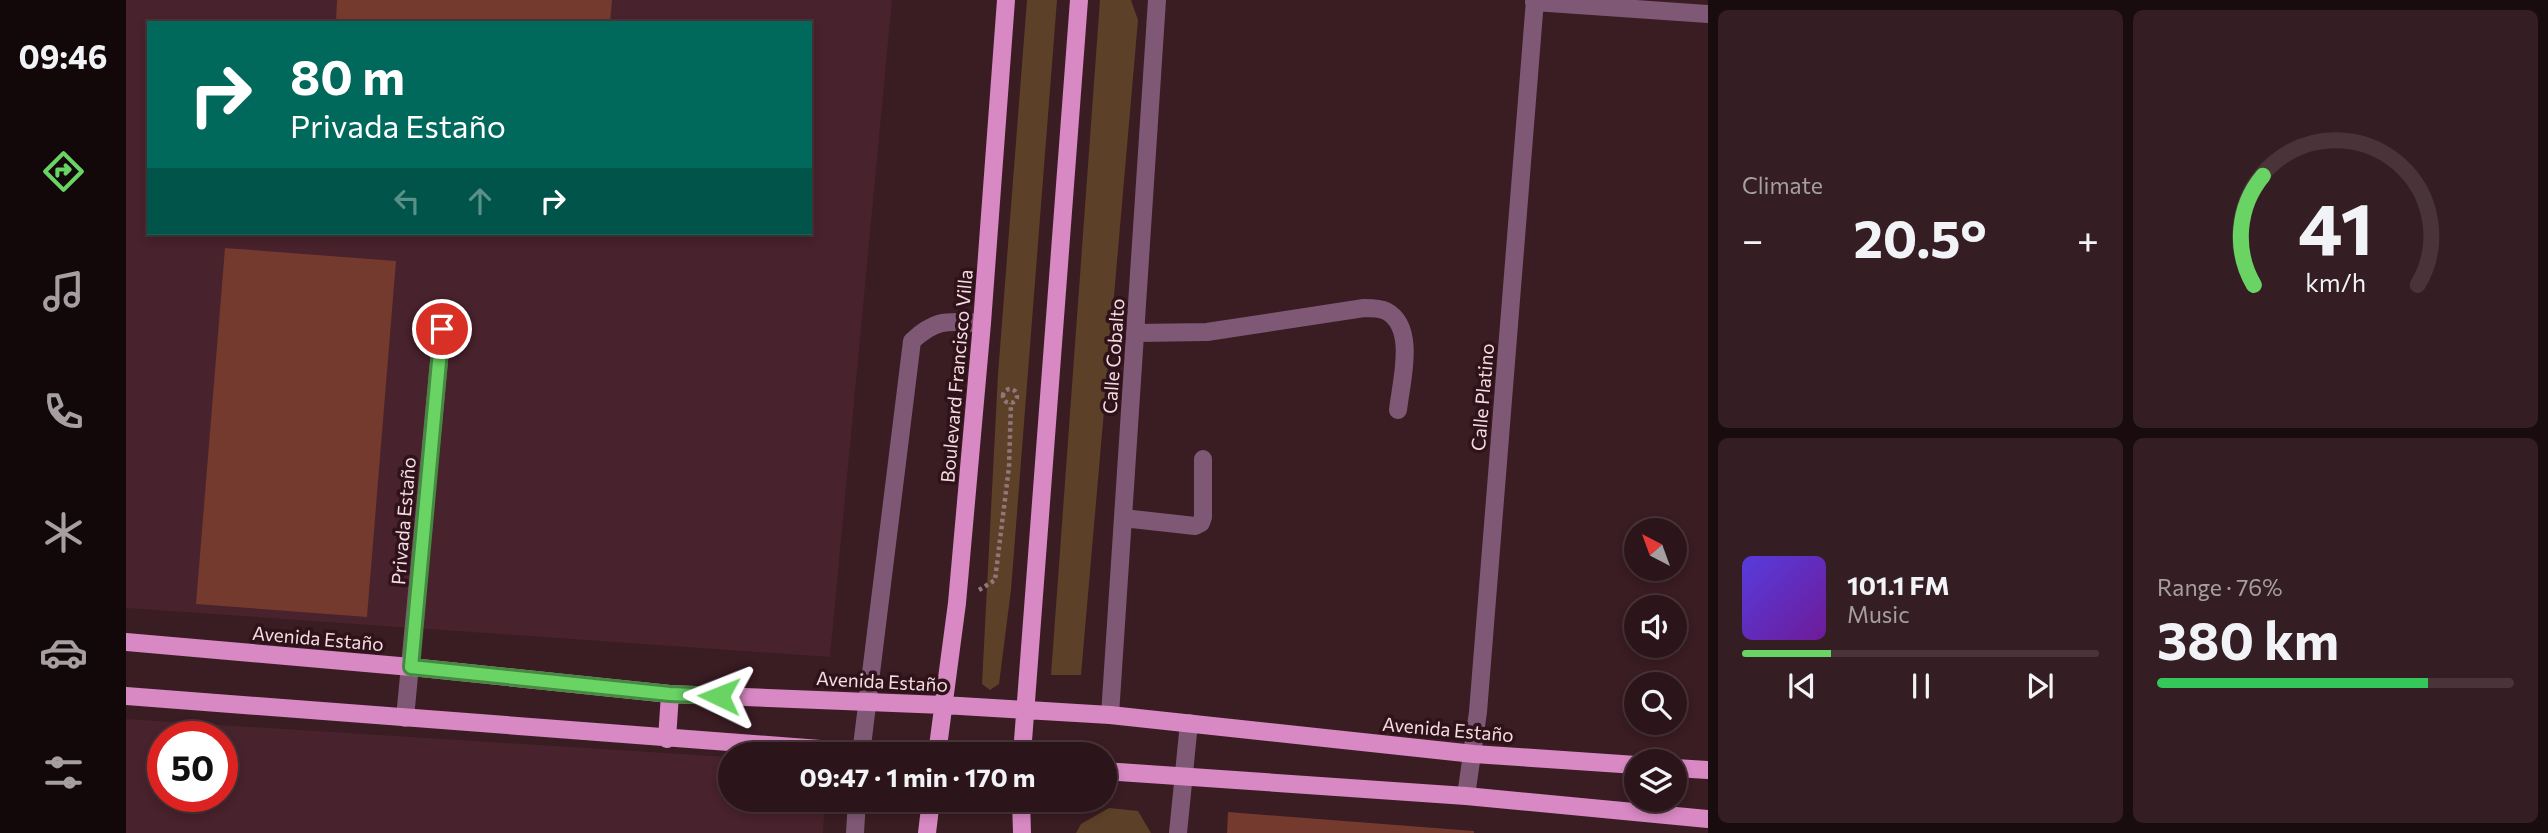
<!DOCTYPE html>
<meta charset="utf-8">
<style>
body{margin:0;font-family:Commissioner,sans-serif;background:#341e23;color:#f1f3f6;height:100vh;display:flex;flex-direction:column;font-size:26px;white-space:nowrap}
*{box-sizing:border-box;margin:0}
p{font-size:23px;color:#a69fa2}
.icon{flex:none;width:38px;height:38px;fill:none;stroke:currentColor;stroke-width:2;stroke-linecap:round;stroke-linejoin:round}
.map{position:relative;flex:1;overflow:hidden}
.sheet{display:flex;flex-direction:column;gap:10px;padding:10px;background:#180c0e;width:840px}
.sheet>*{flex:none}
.hud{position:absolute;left:21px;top:21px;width:665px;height:214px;border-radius:0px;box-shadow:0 4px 10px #0003,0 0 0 2px #483439;background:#00695c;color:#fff;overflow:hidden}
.needle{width:46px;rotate:319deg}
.controls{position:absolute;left:1498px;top:518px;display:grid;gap:14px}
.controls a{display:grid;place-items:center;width:63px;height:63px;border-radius:50%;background:#2c151a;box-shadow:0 4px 10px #0003,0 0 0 2px #483439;font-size:35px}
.speed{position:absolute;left:21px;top:721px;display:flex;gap:14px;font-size:35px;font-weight:700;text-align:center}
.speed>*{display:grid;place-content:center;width:91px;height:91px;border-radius:50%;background:#2c151a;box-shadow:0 4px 10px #0003,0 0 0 2px #483439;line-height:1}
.speed .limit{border:10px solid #d22;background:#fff;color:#111}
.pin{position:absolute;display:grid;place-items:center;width:60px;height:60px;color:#fff;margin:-30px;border:4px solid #fff;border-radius:50%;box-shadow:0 2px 7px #0007}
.me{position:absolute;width:77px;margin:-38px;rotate:272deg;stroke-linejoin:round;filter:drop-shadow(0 0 5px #0008)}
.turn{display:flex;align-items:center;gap:24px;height:147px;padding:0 28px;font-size:32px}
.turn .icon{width:91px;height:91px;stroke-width:2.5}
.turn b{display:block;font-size:49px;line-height:60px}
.lanes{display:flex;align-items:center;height:66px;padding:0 28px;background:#0003;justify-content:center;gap:35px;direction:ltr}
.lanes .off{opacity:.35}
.big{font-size:52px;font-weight:700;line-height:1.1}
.sheet .card{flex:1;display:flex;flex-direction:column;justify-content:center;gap:10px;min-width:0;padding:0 24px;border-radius:10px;background:#341e23}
.sheet .dial{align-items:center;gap:0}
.dial svg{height:182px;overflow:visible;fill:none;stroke:#483439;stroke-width:7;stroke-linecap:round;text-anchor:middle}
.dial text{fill:#f1f3f6;stroke:none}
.song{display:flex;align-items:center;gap:21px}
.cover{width:84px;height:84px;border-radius:10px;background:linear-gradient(135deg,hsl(250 70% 55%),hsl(280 70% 35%))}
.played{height:7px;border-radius:4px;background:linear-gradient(90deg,#69d464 25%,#483439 25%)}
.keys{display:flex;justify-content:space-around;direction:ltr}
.heat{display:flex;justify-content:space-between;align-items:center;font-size:38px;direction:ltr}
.charge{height:10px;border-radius:5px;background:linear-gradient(90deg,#34c759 76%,#483439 0)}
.sheet .tiles{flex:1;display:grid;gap:10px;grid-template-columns:repeat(2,1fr)}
.trip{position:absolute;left:592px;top:742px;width:399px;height:70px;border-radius:35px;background:#2c151a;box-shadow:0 4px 10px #0003,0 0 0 2px #483439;font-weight:700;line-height:70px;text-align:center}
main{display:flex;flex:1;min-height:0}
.menu{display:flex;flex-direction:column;width:126px;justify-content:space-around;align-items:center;background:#12080a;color:#a69fa2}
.menu .icon{width:49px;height:49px}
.menu .active{color:#69d464}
.menu b{font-size:32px;color:#f1f3f6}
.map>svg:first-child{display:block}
.built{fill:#48222c;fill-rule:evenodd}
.green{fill:#5c4028}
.building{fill:#743a2e}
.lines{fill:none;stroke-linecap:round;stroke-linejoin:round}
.path{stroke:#91777c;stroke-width:4.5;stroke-dasharray:3.5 3.5;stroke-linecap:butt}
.minor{stroke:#7f5875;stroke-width:18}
.major{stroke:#d888c3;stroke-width:18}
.route-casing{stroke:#448a41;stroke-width:18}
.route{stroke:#69d464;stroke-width:12}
.labels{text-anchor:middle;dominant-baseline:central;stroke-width:7;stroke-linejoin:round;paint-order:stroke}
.street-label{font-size:19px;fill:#f4dee2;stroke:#2f121a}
</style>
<main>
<nav class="menu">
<b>09:46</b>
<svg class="icon active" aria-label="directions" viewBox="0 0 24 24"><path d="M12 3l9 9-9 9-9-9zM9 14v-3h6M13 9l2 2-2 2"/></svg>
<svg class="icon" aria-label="music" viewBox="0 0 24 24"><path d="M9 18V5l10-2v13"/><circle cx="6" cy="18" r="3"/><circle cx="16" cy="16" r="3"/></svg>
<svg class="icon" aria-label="phone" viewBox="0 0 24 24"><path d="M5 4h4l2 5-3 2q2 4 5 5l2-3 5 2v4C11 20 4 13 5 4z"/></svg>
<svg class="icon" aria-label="climate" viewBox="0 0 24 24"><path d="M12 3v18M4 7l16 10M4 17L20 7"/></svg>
<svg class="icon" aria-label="car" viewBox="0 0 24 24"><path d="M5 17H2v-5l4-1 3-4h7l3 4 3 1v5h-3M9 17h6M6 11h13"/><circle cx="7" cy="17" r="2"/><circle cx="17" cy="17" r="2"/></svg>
<svg class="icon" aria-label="filters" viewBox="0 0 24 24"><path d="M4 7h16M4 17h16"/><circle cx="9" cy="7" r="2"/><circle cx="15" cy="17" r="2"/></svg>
</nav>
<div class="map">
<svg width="1582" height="833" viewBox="0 0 1582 833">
<rect width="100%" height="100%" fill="#3a1c23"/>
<!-- built -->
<path class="built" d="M0,0H766L704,657L0,608ZM23,23H684V233H23Z
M0,719L604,757V800H699L697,833H0ZM37,737H96V796H37Z"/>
<!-- green -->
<path class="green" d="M901,0H931L885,590L873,684L864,690L856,684L872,374Z
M974,0H1005L1012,20L955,675H925Z
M983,808L1012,811L1025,833H950L955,824Z"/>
<!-- building -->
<path class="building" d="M211,0H486L484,23H210Z
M99,248L270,261L241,617L70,604Z
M1102,812L1348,831V833H1101Z"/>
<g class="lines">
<!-- path -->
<path class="path" d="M877 396a7 7 0 1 1 14 0a7 7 0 1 1-14 0Z
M853,590L869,580L883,467L885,403"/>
<!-- minor -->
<path class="minor" d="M1408,2L1582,14
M1010,333L1081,332L1238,308C1245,308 1254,308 1260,311C1291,327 1275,382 1272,410
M997,518L1069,526L1075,523L1077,517V459
M984,715L1031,0
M279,718L316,329
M735,754L786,341C812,317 823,322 856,323
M1340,796L1352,712L1409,0
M729,833L731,800
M1052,833L1063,723"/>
<!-- major -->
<path class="major" d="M0,642L285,667L544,694L817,705L984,715L1348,754L1510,765
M0,696L760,754
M541,739L544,694
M811,754L831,603L856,323L880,0
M896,754L953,0
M1549,768L1582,770
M978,771L1340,796L1582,819
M895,800L896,833
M801,833L805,800"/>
</g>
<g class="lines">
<!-- route casing -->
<g class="route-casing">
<path id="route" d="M316,329L285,667L544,694L593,696"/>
</g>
<!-- route -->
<use href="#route" class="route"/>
</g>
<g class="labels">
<!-- street labels -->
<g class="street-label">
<text transform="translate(987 356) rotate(-86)">Calle Cobalto</text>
<text transform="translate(830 376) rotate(-85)">Boulevard Francisco Villa</text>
<text transform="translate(1356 397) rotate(-85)">Calle Platino</text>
<text transform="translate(277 521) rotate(-85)">Privada Estaño</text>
<text transform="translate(192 638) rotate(5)">Avenida Estaño</text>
<text transform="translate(756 681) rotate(3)">Avenida Estaño</text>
<text transform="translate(1322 729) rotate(5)">Avenida Estaño</text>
</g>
</g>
</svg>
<div class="controls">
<a><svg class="needle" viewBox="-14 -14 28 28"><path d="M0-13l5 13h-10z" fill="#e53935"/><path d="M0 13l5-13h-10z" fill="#a69fa2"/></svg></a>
<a><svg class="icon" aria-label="sound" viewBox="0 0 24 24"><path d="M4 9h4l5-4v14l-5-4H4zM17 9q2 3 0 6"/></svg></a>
<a><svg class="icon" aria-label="search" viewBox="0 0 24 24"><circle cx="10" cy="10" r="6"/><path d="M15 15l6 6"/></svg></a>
<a><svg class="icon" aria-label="layers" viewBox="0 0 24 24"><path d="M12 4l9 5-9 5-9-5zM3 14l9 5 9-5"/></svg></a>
</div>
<div class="speed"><div class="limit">50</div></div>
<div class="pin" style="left:316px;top:329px;background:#d93025"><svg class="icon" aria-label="arrive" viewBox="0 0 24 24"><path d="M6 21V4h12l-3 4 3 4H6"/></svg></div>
<svg class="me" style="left:593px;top:696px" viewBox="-20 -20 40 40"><path d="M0-17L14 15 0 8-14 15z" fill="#69d464" stroke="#fff" stroke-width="4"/></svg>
<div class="trip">09:47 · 1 min · 170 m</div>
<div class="hud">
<div class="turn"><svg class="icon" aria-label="right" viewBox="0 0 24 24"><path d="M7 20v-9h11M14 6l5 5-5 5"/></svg><div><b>80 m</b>Privada Estaño</div></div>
<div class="lanes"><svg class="icon off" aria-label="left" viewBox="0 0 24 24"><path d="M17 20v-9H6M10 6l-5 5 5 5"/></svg><svg class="icon off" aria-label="ahead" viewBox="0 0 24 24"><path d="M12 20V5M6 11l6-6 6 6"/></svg><svg class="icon" aria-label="right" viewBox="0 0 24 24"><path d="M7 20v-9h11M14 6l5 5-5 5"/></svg></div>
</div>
</div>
<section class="sheet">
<div class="tiles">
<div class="card"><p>Climate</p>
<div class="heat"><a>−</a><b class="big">20.5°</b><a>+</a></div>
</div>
<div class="card dial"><svg viewBox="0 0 100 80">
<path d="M14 69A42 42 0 1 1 86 69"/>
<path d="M14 69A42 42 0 0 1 18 21" stroke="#69d464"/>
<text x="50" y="56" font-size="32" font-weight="700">41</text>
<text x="50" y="72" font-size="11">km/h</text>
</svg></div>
<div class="card">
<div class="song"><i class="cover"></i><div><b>101.1 FM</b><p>Music</p></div></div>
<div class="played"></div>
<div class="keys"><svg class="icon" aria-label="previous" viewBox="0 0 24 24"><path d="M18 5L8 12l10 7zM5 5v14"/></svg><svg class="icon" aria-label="pause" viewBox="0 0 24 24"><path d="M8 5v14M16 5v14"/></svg><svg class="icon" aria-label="next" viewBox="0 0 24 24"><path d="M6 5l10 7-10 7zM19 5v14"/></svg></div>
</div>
<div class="card"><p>Range · 76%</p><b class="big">380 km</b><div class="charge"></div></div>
</div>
</section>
</main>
